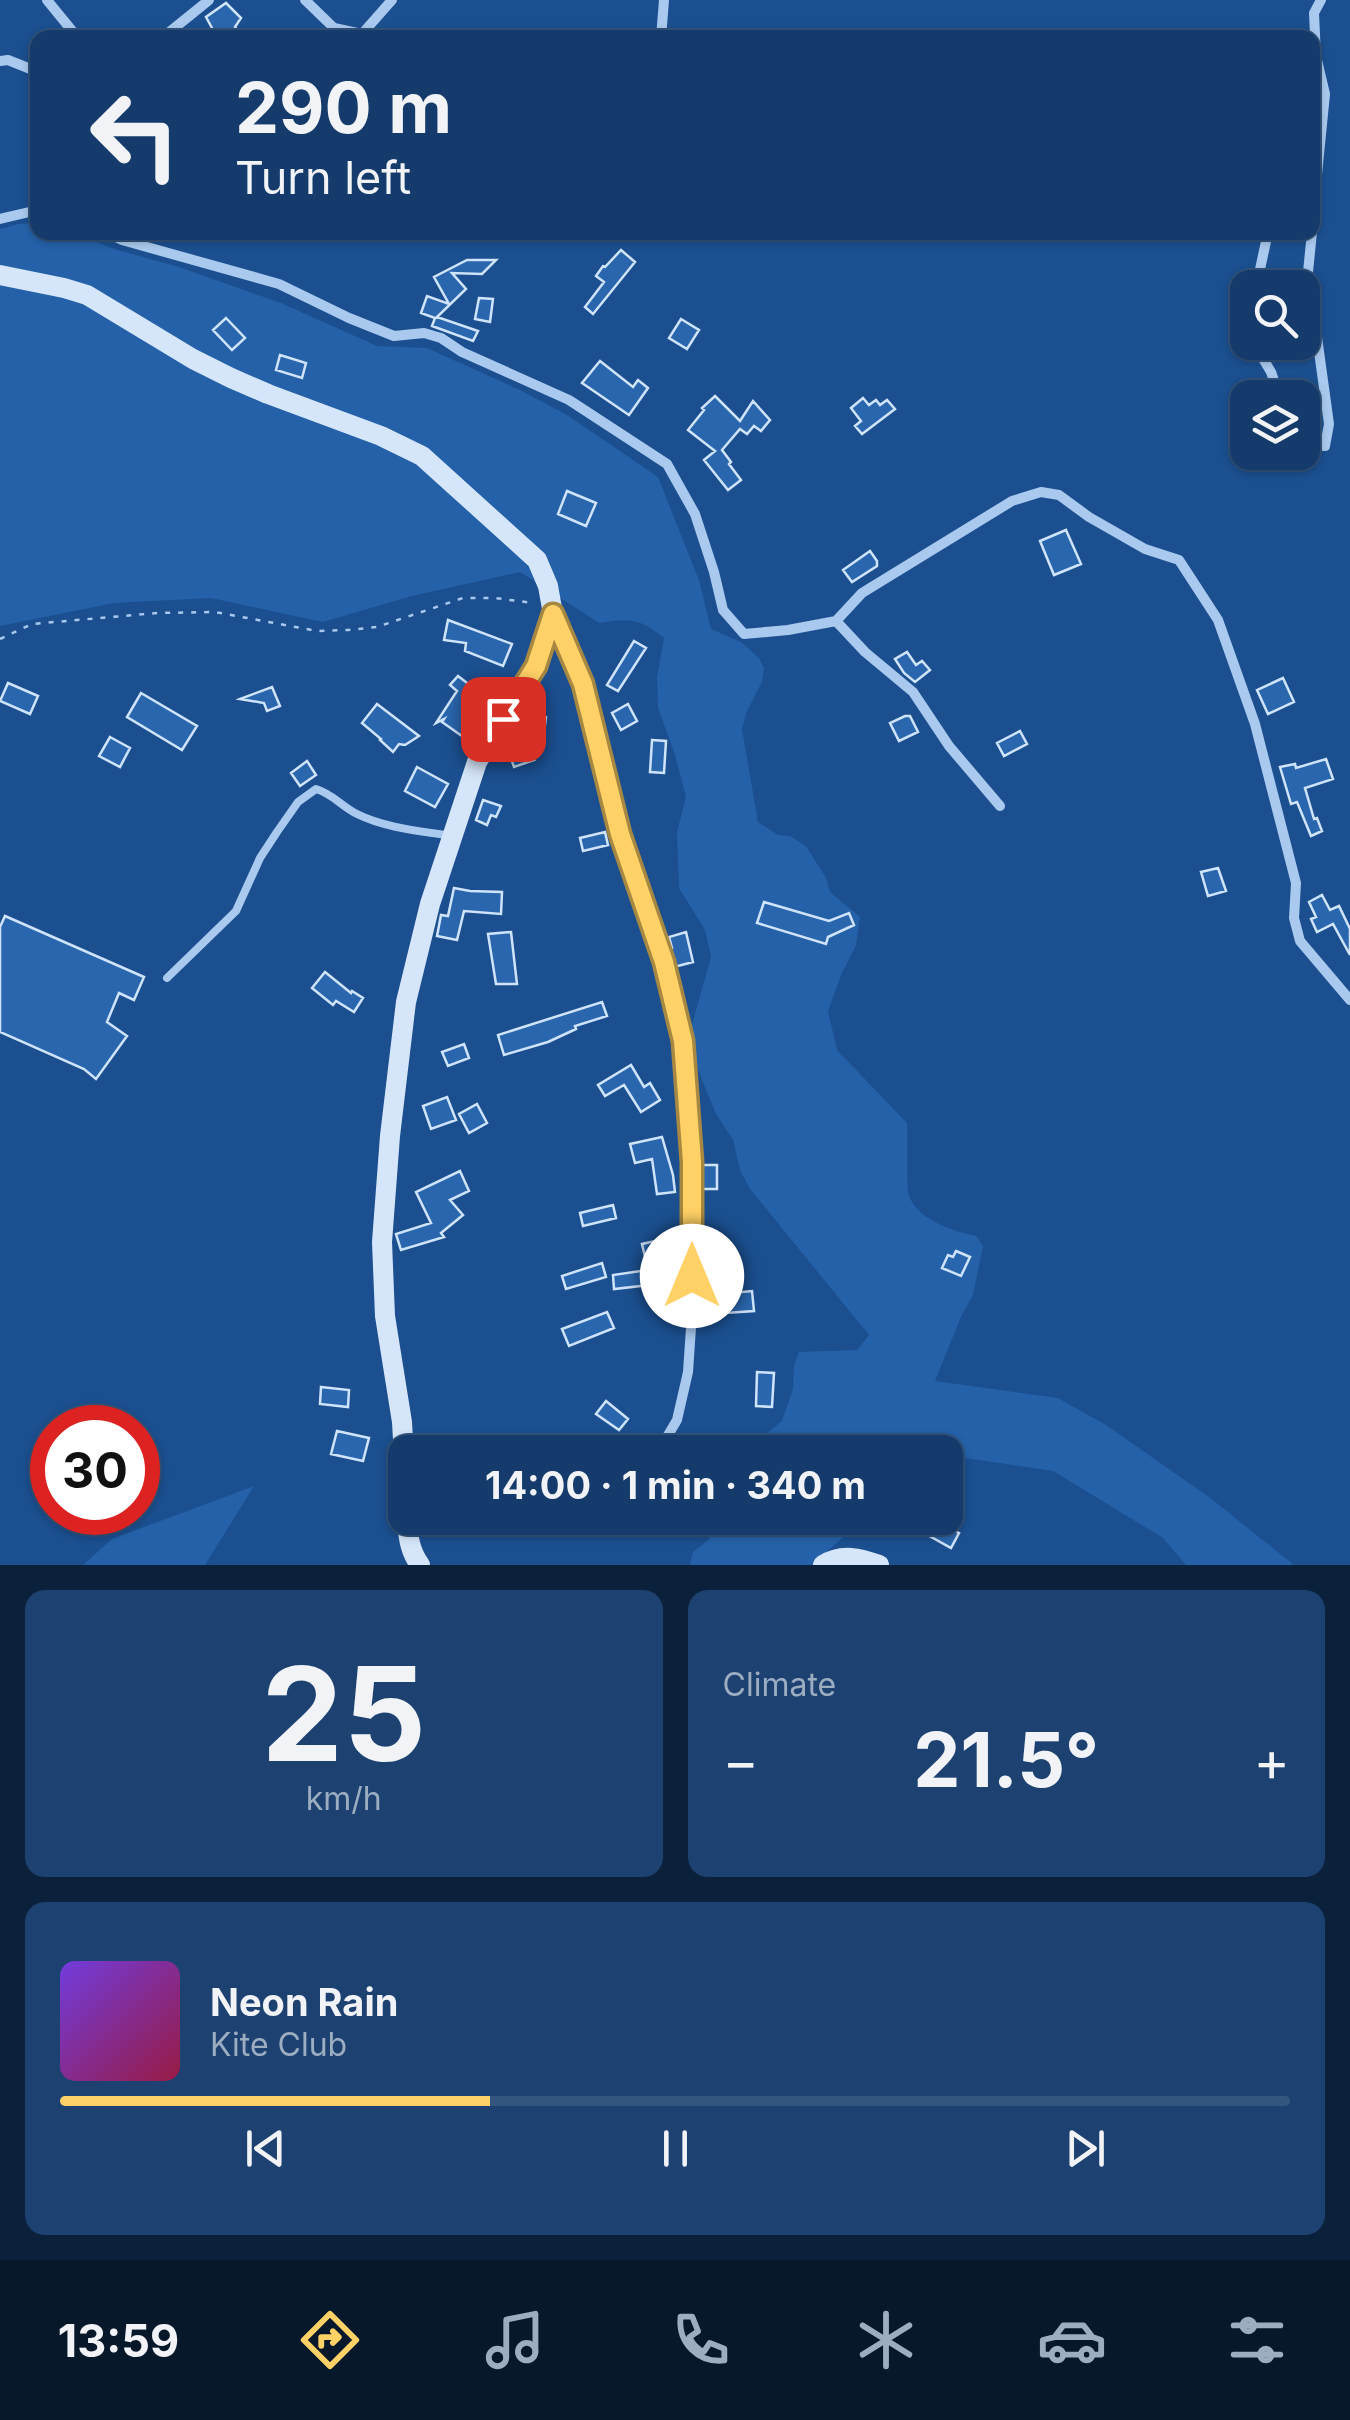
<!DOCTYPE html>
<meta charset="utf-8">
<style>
body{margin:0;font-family:Inter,sans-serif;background:#1d4271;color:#f1f3f6;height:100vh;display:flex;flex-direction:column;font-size:38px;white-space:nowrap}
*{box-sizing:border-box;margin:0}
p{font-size:32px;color:#9dadc1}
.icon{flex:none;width:55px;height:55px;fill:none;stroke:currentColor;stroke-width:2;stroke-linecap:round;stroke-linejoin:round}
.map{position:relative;height:1565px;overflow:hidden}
.sheet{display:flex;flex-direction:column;gap:25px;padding:25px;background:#0b203b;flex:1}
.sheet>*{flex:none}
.banner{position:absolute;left:30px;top:30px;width:1290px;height:210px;border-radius:20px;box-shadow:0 2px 8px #0004,0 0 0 2px #33557e;background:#143b6b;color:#f1f3f6;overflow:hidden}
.tools{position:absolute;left:1230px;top:270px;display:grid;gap:20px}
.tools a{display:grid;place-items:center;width:90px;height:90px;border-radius:20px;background:#143b6b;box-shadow:0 2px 8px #0004,0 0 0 2px #33557e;font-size:50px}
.speed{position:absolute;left:30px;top:1405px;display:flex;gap:20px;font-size:50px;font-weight:700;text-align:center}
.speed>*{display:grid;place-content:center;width:130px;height:130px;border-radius:50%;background:#143b6b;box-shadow:0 2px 8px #0004,0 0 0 2px #33557e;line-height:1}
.speed .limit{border:15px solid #d22;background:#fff;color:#111}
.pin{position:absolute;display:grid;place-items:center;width:85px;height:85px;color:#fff;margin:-42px;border-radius:20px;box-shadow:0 5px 15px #0006}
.me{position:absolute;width:110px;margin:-55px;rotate:0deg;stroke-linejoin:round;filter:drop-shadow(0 0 8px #0008)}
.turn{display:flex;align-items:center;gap:35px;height:210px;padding:0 40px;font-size:45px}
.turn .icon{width:130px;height:130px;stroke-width:2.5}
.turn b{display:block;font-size:70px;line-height:85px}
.big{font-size:75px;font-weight:700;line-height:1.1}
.sheet .card{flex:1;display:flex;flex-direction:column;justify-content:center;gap:15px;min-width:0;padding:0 35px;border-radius:20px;background:#1d4271}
.sheet .dial{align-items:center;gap:0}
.dial b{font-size:130px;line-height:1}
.song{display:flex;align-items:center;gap:30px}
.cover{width:120px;height:120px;border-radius:15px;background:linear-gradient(135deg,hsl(260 70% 55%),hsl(340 70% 35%))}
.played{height:10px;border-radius:5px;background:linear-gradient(90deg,#ffd166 35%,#33557e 35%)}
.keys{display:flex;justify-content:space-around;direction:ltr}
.heat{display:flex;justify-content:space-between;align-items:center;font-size:55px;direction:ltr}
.sheet .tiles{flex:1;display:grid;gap:25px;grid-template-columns:1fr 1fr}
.card:last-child{grid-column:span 2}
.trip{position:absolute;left:388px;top:1435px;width:575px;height:100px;border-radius:20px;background:#143b6b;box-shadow:0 2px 8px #0004,0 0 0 2px #33557e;font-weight:700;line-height:100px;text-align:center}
.tab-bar{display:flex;height:160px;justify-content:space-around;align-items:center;background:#08182b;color:#9dadc1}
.tab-bar .icon{width:70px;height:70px}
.tab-bar .on{color:#ffd166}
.tab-bar b{font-size:45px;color:#f1f3f6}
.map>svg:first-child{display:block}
.green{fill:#2461a8}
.building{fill:#2a66ad;stroke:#cfe3fa;stroke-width:2.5}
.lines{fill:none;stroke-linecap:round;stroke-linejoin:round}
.path{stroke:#a9c9ee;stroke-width:2.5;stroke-dasharray:5 8;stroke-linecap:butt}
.service{stroke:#a9c9ee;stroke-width:8}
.minor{stroke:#a9c9ee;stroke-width:10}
.secondary{stroke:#d6e6fa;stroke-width:20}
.route-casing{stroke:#a68842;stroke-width:25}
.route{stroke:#ffd166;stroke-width:18}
</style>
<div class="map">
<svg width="1350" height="1565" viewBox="0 0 1350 1565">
<rect width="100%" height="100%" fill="#1b4f8f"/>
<!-- green -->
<path class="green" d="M37,223L38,232L74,233L114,249L179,267L281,303L377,346L427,348L522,391L567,415L658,477L699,580L711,629L741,642L759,658L764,668L762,682L747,711L742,729L758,822L778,835L790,836L806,846L826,878L830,892L860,917L856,945L842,973L828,1011L837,1050L907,1123C908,1136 906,1186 909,1196C918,1220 953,1231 976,1236L983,1246L973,1295L961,1317L935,1381L1058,1398L1106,1425L1209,1497L1294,1565H1186L1163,1538L1053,1471L945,1455V1452H688L707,1444L733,1445L758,1440L782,1421L793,1389L794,1365L799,1352L857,1350L869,1335L750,1189L740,1170L733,1140L716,1114L696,1065L691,1028L711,957L705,930L679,888L677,832L686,797L675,755L658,708L657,677L664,638C640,618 629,618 599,623L520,572L412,596L323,622L211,598L114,603L0,626V229L18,224Z
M254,1486L205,1565H83L112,1539Z
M711,1518H852L845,1536L811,1565H690L693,1552L709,1539Z"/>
<!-- building -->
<path class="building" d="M226,3L241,18L235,27L244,38H204L212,28L206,17Z
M621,250L635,262L593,314L585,307L604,282L596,276L603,266L605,267Z
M467,260H496L482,274L452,273L466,289L437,317L478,331L473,341L432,326L435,318L421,313L427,296L449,304L434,277Z
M479,298L493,299L490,322L475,319Z
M226,318L245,338L232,350L213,330Z
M681,319L699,330L687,349L669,338Z
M280,355L306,363L302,378L276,370Z
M600,361L633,387L638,380L648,388L629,415L582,383Z
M715,396L740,421L753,401L770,420L761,431L754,426L747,434L740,429L722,450L731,462L729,464L741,480L728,490L704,460L715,451L688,430L704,410L702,408Z
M863,398L869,405L876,400L880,405L887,400L895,409L862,434L855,426L861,421L851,408Z
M567,491L596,503L586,526L558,514Z
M1066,530L1081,564L1054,575L1040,541Z
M870,551L877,561V566L852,582L843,570Z
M448,620L512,644L503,666L465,651L466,643L444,640Z
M634,641L646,648L618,691L607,685Z
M907,652L916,665L922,661L930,670L915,682L904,673L895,659Z
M458,676L484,696L464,722L477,731L469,741L442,722L444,719L436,723L457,691L450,685Z
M1283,678L1294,702L1268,714L1257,690Z
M8,683L38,696L30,714L0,701Z
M272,687L280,706L267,711L264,703L240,699Z
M141,693L197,726L182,750L127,717Z
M377,704L419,736L405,745L399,744L393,752L380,740L381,739L362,723Z
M628,704L637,721L621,730L612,713Z
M527,715L546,717L543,741L524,739Z
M905,716H910L918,732L899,741L890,723Z
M1020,731L1027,744L1004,756L997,743Z
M110,737L130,748L120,767L99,756Z
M652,740L666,741L664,773L650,772Z
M525,745L534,760L514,767L508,750Z
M1326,759L1333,779L1305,788L1314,819L1317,818L1322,831L1311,836L1297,802L1291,804L1280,767L1295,764L1296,768Z
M307,761L316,775L300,786L291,773Z
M417,767L448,784L435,807L405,791Z
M483,800L501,806L496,817L491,815L487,825L476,820Z
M605,832L608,845L583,851L580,838Z
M1218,868L1226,891L1208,896L1201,872Z
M454,888L470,891L502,892L501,914L464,911L457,940L437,936L441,915L448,916Z
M1322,895L1330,910L1339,906L1350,929V955L1333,924L1317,932L1311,919L1316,917L1309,902Z
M764,902L829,921L849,913L854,925L828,937L826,944L757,923Z
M5,916L144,977L134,1000L119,993L107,1022L127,1036L96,1079L84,1069L0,1032V927Z
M511,932L517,984H496L488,934Z
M686,932L693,962L674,967L669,949L672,948L669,937Z
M325,972L351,993L352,991L363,998L354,1012L336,1001L333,1005L312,988Z
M602,1002L607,1016L575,1026L576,1029L548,1042L504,1055L498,1035Z
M464,1044L469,1058L448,1066L442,1052Z
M631,1065L644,1087L650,1083L660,1100L641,1112L624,1085L605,1096L598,1085Z
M447,1097L456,1120L431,1129L423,1106Z
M477,1104L487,1123L469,1133L459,1114Z
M662,1137L673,1175L675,1192L657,1194L652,1159L635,1163L630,1144Z
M702,1165H717V1189H702Z
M460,1171L469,1191L450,1200L463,1215L441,1233L444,1237L401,1250L396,1234L431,1223L416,1192Z
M613,1205L616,1218L583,1226L580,1213Z
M673,1237L676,1252L669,1254L676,1284L650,1289V1285L614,1289L613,1275L648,1270L642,1244Z
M703,1246H719V1272H704Z
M956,1251L970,1257L961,1276L942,1268L948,1255L953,1257Z
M602,1263L606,1277L566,1289L562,1276Z
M752,1291L754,1311L711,1314V1299H732L731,1293Z
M607,1312L614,1328L569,1346L562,1329Z
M757,1372L774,1373L772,1407L756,1406Z
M321,1387L349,1390L348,1407L320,1404Z
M606,1401L628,1419L619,1430L596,1414Z
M337,1431L369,1438L363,1461L331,1454Z
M934,1520L959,1533L951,1548L926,1534Z"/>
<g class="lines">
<!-- path -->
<path class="path" d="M0,639L32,624L157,613L215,612L317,631L348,630L377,627L463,598H495L533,603"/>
<!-- service -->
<path class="service" d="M167,978L236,911L260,858L277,832L298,802L316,789C333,794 341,806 357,814C385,828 421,831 452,836"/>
<!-- minor -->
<path class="minor" d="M47,0L78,38
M305,0L334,28L362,34L392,0
M162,38L209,0
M661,38L664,0
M0,61L8,60L38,72
M0,219L38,210
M1312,225L1325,94L1316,56L1314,13L1321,0
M106,232L122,240L279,284L349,318L394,336L424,333L441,338L462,352L569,400L667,464L695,514L714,572L723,610L744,634L788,630L836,621L862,593L1012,501L1041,492L1059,495L1089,517L1145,549L1179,560L1218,620L1255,724L1296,883L1294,918L1300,941L1350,1000
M1256,288L1268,232
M1253,342L1271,372L1280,398
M1302,444L1325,446L1329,424L1308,272L1312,232
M555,620L583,685L619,834L664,961L683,1041L693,1163L692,1313L688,1372L677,1420L658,1452
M836,621L865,652L913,692L949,746L1000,806"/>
<!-- secondary -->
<path class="secondary" d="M0,275L64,288L87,295L193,359L231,378L268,394L381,436L422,456L537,560L548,586L553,614L536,666L477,762L430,904L406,1002L390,1136L382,1242L385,1316L402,1422L405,1475
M407,1518C408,1535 409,1550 420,1565
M823,1565C842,1553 860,1558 879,1565"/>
</g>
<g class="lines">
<!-- route casing -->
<g class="route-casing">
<path id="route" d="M503,719L536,666L553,614L583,684L620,834L664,962L683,1041L692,1162V1276"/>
</g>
<!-- route -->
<use href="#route" class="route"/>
</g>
</svg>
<div class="tools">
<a><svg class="icon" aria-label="search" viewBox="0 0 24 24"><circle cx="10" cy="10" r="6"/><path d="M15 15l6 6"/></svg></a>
<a><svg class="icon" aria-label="layers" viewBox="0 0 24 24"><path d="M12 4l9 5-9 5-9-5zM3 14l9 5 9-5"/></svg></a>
</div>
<div class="speed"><div class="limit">30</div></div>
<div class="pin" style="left:503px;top:719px;background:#d93025"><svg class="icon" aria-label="arrive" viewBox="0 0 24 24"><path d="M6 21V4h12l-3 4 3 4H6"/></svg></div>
<svg class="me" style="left:692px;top:1276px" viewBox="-20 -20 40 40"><circle r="19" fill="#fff"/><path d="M0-13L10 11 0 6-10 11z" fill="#ffd166"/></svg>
<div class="trip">14:00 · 1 min · 340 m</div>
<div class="banner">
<div class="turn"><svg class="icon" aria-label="left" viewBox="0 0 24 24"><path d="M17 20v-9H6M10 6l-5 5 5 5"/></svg><div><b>290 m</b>Turn left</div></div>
</div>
</div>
<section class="sheet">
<div class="tiles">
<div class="card dial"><b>25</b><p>km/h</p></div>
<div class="card"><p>Climate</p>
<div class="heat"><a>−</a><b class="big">21.5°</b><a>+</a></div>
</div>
<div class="card">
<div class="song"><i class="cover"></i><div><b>Neon Rain</b><p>Kite Club</p></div></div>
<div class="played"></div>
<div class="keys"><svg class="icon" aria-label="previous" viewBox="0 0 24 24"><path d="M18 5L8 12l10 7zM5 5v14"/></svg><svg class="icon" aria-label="pause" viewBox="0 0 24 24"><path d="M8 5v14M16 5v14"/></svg><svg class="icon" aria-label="next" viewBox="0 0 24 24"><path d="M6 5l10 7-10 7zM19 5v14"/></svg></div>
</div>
</div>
</section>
<nav class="tab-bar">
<b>13:59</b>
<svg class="icon on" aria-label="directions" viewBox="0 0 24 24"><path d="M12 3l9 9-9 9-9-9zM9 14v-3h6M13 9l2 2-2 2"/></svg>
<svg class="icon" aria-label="music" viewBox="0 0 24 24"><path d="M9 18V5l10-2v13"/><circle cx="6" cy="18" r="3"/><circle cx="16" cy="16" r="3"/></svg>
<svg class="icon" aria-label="phone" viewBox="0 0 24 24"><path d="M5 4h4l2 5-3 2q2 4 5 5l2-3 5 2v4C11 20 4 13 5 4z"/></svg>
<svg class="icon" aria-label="climate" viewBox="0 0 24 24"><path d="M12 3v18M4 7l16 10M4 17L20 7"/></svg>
<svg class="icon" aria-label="car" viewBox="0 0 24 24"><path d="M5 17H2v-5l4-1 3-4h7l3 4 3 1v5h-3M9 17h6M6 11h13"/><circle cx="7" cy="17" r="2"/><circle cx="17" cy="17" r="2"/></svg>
<svg class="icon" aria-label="filters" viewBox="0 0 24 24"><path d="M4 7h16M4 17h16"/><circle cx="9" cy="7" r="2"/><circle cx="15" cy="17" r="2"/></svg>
</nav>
